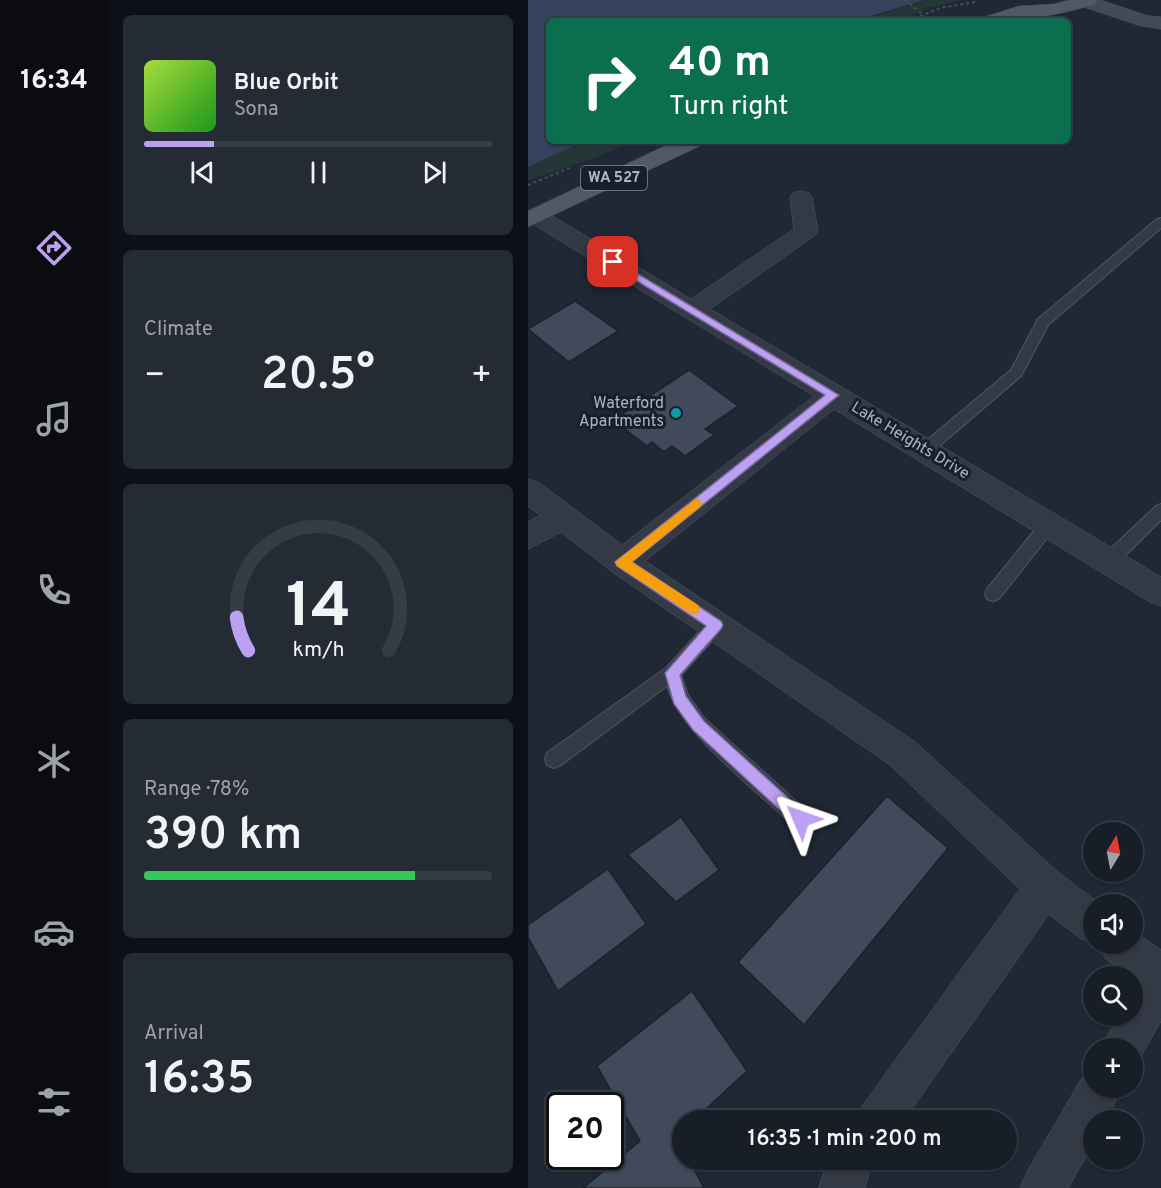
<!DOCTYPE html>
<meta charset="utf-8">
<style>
body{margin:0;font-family:Overpass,sans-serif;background:#252b34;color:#f1f3f6;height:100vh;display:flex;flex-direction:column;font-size:22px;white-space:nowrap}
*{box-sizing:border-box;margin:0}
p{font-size:20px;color:#9fa2a8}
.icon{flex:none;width:33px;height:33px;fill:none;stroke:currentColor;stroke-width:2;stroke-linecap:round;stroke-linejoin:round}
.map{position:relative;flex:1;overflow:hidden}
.details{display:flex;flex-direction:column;gap:15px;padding:15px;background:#0d1016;width:420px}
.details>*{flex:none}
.top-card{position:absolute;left:18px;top:18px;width:525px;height:126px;border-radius:9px;box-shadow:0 2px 4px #0004,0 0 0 2px #363c45;background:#0b6e4f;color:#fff;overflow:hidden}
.needle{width:39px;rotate:10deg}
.controls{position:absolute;left:555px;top:822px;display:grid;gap:12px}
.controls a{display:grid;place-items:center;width:60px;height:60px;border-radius:50%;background:#181e28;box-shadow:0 2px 4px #0004,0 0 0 2px #363c45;font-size:30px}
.speed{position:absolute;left:18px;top:1092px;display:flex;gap:12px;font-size:30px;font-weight:700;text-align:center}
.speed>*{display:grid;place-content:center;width:78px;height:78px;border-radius:50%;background:#181e28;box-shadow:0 2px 4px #0004,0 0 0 2px #363c45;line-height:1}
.speed .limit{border:3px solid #111;border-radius:9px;background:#fff;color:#111}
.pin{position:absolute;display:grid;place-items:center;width:51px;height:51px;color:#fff;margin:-26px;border-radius:12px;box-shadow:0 3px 9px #0006}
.me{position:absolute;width:66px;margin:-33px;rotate:313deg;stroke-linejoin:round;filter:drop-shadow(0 0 4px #0008)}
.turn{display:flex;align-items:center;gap:21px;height:126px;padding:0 24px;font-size:27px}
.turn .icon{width:78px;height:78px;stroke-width:2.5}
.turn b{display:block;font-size:42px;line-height:51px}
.big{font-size:45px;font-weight:600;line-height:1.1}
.details .tile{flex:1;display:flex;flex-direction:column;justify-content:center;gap:9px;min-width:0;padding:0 21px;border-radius:9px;background:#252b34}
.details .dial{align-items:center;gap:0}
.dial svg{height:156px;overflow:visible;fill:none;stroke:#363c45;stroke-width:7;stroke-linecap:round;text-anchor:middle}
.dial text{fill:#f1f3f6;stroke:none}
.song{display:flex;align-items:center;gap:18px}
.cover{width:72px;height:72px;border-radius:9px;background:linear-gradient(135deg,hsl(80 70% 55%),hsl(120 70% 35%))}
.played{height:6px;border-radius:3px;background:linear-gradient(90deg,#bca0f2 20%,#363c45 20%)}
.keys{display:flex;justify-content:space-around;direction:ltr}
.heat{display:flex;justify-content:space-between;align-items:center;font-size:33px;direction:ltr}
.charge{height:9px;border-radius:4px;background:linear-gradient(90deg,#34c759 78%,#363c45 0)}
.trip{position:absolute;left:144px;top:1110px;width:345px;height:60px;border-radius:30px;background:#181e28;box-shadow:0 2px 4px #0004,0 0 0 2px #363c45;font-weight:600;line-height:60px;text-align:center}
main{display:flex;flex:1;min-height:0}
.tab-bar{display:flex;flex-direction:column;width:108px;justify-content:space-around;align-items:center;background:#0a0c10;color:#9fa2a8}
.tab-bar .icon{width:42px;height:42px}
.tab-bar .on{color:#bca0f2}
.tab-bar b{font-size:27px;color:#f1f3f6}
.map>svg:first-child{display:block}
.green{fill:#253638}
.water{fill:#34425c}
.building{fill:#414a5a;stroke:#1b212c;stroke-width:1.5}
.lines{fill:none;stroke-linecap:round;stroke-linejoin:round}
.lane-casing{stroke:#515764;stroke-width:2}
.street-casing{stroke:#515764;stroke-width:1}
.secondary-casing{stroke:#515764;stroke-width:1}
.primary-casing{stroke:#3d434f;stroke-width:1}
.path{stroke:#415256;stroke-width:2;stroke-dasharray:3 3;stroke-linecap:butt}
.lane{fill:#333a46;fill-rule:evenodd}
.street{fill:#333a46;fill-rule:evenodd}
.secondary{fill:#424958;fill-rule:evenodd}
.primary{fill:#515966;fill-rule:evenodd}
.route{fill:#bca0f2;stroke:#7a689d;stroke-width:1.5}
.slow{fill:#f59e0b}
.culture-dot{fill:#0f9aa8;stroke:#191f2a;stroke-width:2}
.labels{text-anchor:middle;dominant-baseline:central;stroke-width:6;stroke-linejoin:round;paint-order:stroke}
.shield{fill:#191f2a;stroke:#818795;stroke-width:1.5}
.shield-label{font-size:15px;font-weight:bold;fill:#adb4c3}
.poi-label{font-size:16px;fill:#adb4c3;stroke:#191f2a;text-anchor:end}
.street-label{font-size:16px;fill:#adb4c3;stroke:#191f2a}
</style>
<main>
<nav class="tab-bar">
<b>16:34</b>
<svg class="icon on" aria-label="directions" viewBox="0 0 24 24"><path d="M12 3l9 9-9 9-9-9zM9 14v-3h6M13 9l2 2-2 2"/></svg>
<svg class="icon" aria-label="music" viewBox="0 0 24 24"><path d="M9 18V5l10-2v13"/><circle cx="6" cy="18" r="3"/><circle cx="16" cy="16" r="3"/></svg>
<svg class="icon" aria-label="phone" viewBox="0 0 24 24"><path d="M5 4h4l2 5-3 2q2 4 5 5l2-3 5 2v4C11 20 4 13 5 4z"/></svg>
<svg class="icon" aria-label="climate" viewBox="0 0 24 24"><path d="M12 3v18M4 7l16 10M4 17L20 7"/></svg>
<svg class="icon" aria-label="car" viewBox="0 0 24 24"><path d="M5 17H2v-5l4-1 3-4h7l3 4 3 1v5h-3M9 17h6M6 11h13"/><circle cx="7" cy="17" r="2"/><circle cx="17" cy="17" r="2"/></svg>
<svg class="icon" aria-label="filters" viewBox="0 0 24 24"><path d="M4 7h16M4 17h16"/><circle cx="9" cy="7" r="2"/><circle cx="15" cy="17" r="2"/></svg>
</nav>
<section class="details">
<div class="tile">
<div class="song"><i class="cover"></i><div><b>Blue Orbit</b><p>Sona</p></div></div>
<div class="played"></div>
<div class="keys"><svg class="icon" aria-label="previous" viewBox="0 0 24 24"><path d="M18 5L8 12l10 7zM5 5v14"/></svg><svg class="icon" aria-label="pause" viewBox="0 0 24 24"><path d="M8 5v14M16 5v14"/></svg><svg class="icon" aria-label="next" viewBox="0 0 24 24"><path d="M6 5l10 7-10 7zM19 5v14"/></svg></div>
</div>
<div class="tile"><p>Climate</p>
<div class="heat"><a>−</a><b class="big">20.5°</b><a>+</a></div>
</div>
<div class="tile dial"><svg viewBox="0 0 100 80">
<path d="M14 69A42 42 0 1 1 86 69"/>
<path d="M14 69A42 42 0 0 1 8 52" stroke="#bca0f2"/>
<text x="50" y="56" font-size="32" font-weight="700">14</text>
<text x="50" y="72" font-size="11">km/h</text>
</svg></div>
<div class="tile"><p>Range · 78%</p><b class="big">390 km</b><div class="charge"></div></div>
<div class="tile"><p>Arrival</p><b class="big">16:35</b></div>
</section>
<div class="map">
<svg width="633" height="1188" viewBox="0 0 633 1188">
<rect width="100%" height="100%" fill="#202835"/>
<!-- green -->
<path class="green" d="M399,0H433L399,8L371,21H332Z
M56,141H105L69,157L0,180V167Z"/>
<!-- water -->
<path class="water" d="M0,0H397L326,21H21V141H56L0,167Z"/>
<!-- building -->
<path class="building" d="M47,301L90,331L41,362L0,329Z
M161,370L210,406L177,429L186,435L157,456L144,446L136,452L124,442L119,446L85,420Z
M359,796L420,848L276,1025L210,962Z
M153,817L191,870L148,902L100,855Z
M80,869L118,924L30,991L0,937V925Z
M164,991L219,1071L166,1120H154V1132L148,1137L154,1148V1160H161L176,1188H55L112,1141L69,1066Z"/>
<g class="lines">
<!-- lane casing -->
<g class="lane-casing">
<path id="lane" d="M633,218V228L520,325L493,376L402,454H392L390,450L392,446L483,370L510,319L629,219Z
M633,504V520L587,566L581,568L575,566L573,561L575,556L628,506Z
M521,518L527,520L529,524L527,528L471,599L465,601L459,599L457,594L459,589L515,520Z
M188,618L194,620L196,625L194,630L153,675L160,695L177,719L280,812L283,819L280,826L273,828L266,826C229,791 153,733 139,686L33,765L26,768L19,765L17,759L19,753L138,668L182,620Z"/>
</g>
<!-- street casing -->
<g class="street-casing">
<path id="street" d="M273,191L281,193L284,198L290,231L286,236L182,309L633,577V606L622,602L306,409L117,561L386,741L531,873L572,904H566V943L552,938L521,914L376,1120H328L335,1105L492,889L362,765L83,571L33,532L0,549V522L12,515L0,506V479L10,482L94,545L286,396L0,221V211L8,209L16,211L163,299L266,229L262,198L265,193Z
M604,930L633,950V1021L609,1063L604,1065V1048H573L590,1016H604V990L609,982L577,958L571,944H604Z
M566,1069V1088H594L578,1120H566V1142L540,1188H492L499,1172L557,1073Z
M301,1160H345L337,1188H291Z"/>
</g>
<!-- secondary casing -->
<g class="secondary-casing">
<path id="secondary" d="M548,0H572L620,16L633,17V29L610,25L550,5Z"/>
</g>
<!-- primary casing -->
<g class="primary-casing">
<path id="primary" d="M541,0H569L567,4C530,16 492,21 454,21L456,17L491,6L526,4Z
M147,141H175L172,146L0,227V211Z"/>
</g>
<!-- path -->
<path class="path" d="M377,0L394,14
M381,21L412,8L447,2
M0,185L44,167"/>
<!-- lane -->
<use href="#lane" class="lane"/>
<!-- street -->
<use href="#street" class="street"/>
<!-- secondary -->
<use href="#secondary" class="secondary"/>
<!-- primary -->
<use href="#primary" class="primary"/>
</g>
<!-- route -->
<path class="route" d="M85,259L311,395L104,562L193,621L195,625L193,629L152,675L158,696L176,721L278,814L281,819L278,824L273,827L267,824L165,730L146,704L137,673L178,626L89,566L87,562L297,395L81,264L80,262Z"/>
<!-- slow -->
<path class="slow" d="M169,498L175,503L173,506L104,562L170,605L172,609L170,613L165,615L89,566L87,562Z"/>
<!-- markers -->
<circle class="culture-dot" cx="148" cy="413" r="6"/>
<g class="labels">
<!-- shield labels -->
<rect class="shield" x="53" y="166" width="66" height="24" rx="4.5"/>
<g class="shield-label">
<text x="86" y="178">WA 527</text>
</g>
<!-- poi labels -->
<g class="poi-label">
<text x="136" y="404">Waterford<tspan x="136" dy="18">Apartments</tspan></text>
</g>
<!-- street labels -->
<g class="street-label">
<text transform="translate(382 441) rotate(31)">Lake Heights Drive</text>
</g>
</g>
</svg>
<div class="controls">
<a><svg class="needle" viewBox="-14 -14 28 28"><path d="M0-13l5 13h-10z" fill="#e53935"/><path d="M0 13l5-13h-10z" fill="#9fa2a8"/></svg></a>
<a><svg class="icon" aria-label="sound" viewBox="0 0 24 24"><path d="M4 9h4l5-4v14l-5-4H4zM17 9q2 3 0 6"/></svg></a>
<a><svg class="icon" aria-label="search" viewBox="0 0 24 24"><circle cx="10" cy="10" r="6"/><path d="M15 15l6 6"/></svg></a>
<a>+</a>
<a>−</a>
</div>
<div class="speed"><div class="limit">20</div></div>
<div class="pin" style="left:85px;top:262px;background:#d93025"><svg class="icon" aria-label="arrive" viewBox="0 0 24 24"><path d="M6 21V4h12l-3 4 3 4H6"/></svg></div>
<svg class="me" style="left:273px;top:819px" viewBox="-20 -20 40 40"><path d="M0-17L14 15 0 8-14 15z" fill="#bca0f2" stroke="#fff" stroke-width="4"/></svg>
<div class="trip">16:35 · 1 min · 200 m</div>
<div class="top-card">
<div class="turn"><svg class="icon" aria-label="right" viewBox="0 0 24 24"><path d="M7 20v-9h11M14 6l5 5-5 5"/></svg><div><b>40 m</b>Turn right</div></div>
</div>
</div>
</main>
